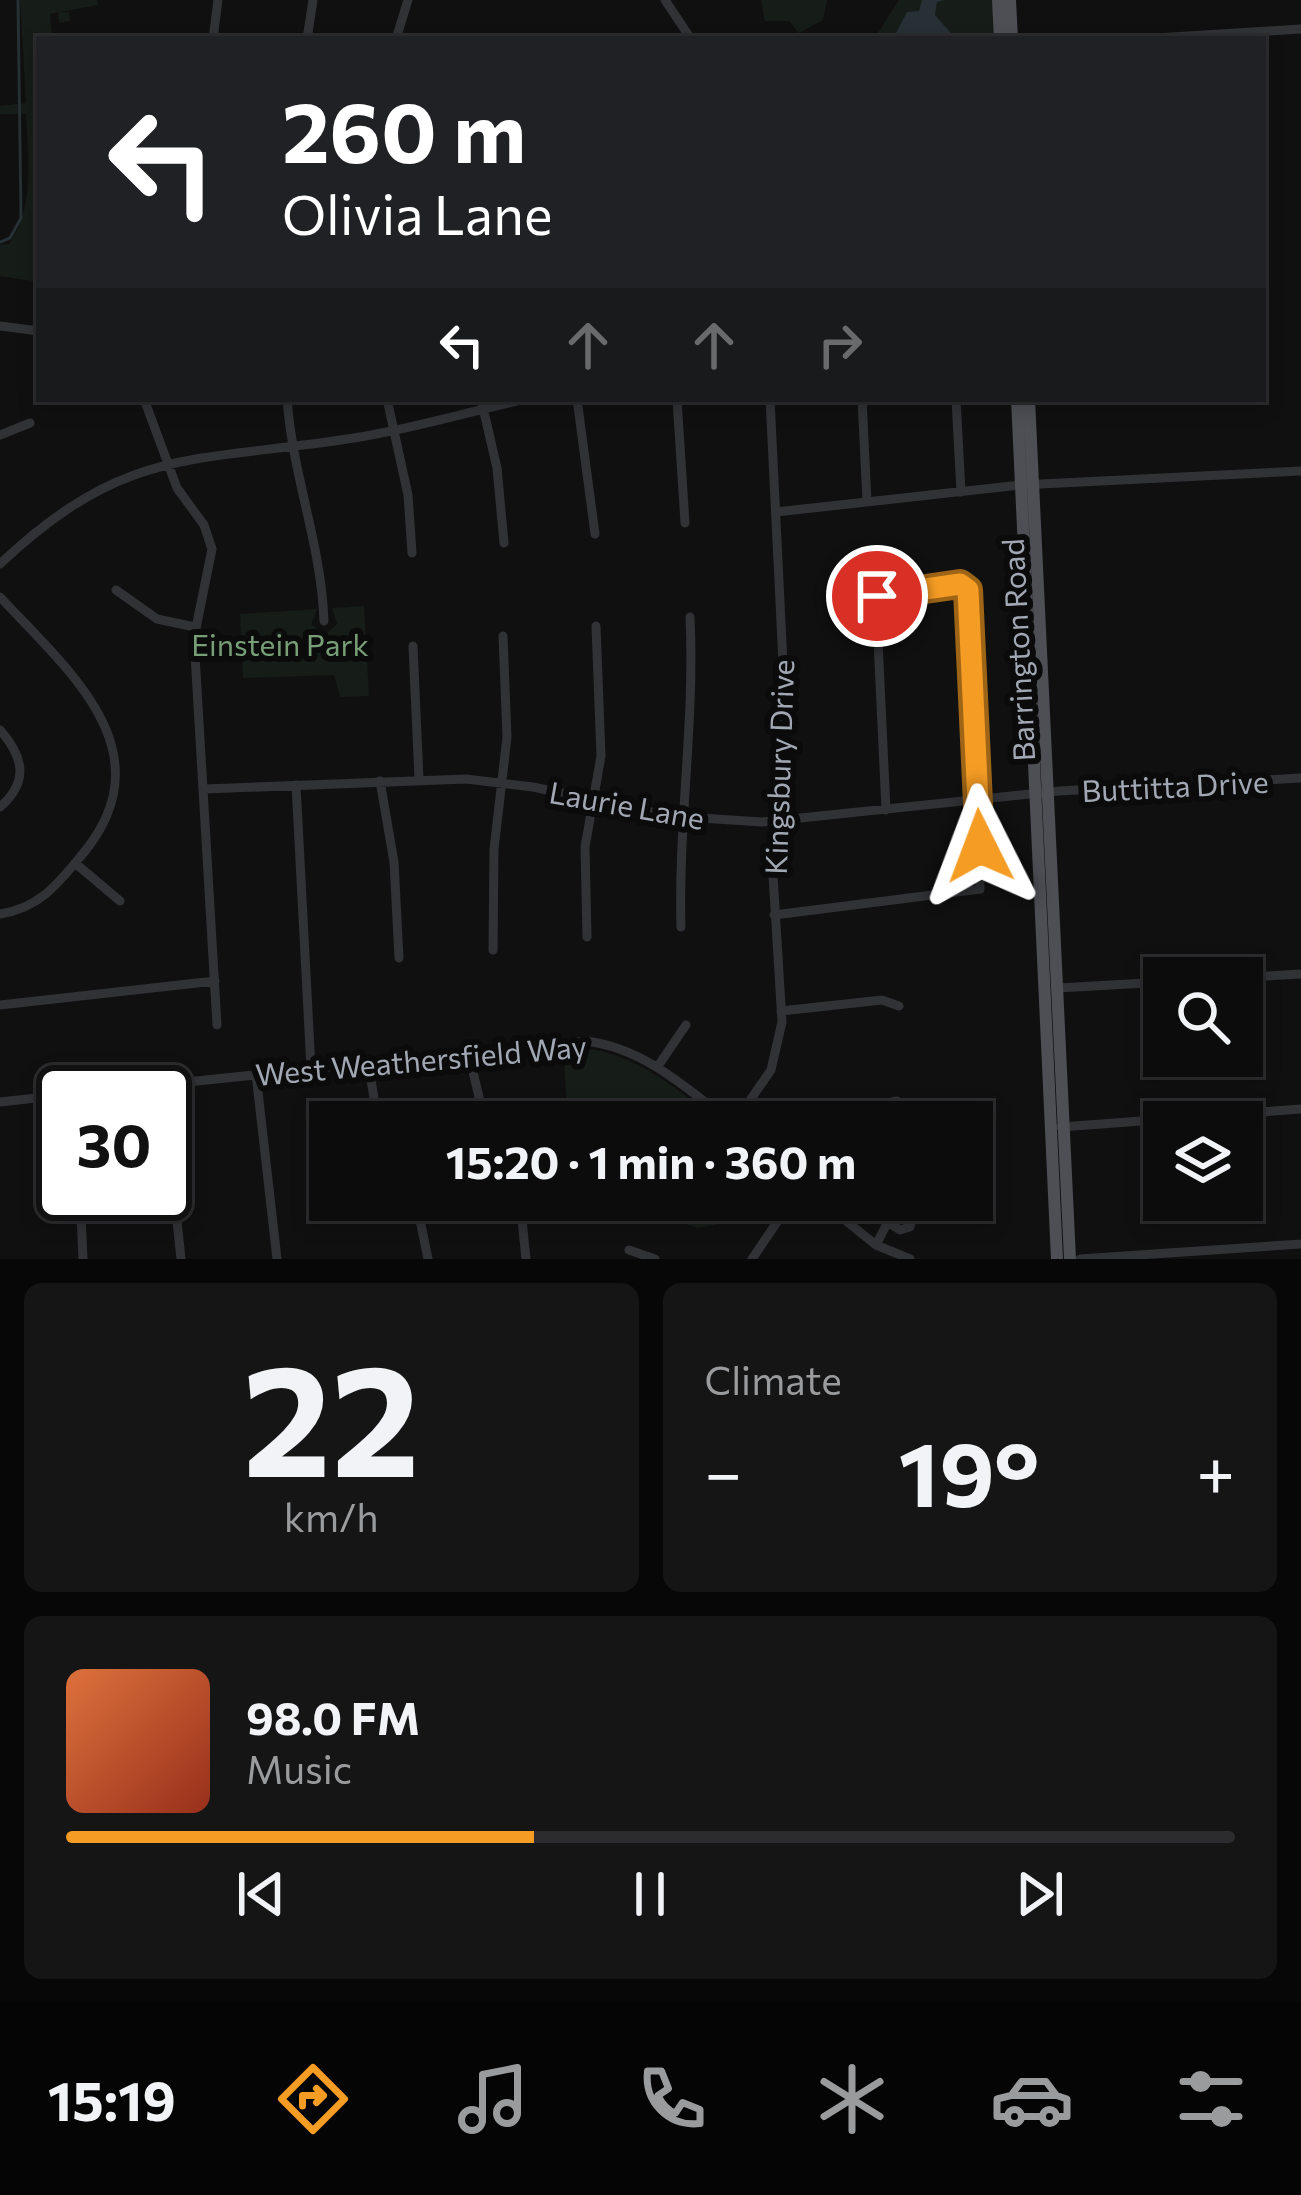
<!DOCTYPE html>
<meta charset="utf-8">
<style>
body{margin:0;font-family:Commissioner,sans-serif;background:#151516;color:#f1f3f6;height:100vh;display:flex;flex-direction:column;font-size:45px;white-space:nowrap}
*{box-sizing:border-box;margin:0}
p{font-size:39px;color:#9a9b9d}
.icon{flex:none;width:66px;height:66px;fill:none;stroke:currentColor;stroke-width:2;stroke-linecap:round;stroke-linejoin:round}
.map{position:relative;height:1259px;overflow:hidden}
.panel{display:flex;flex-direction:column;gap:24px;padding:24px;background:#070707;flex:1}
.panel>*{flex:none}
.banner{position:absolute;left:36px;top:36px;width:1230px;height:366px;border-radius:0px;box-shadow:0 6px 18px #0003,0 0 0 3px #2c2c2e;background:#202124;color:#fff;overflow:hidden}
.buttons{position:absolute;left:1143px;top:957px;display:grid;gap:24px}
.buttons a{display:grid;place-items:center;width:120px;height:120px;border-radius:0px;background:#0c0c0d;box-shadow:0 6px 18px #0003,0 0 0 3px #2c2c2e;font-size:60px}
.speed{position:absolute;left:36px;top:1065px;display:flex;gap:24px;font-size:60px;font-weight:700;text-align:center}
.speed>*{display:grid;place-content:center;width:156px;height:156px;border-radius:50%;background:#0c0c0d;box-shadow:0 6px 18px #0003,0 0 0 3px #2c2c2e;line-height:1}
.speed .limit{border:6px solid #111;border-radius:18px;background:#fff;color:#111}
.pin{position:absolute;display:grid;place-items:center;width:102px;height:102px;color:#fff;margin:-51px;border:6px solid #fff;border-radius:50%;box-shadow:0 3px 12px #0007}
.me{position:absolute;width:132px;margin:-66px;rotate:357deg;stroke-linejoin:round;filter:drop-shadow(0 0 9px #0008)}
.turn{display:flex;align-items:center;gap:42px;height:252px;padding:0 48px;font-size:54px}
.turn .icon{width:156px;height:156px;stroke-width:2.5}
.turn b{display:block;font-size:84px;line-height:102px}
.lanes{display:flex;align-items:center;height:114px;padding:0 48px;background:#0003;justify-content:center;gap:60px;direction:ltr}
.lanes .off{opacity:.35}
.big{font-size:90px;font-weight:700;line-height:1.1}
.panel .card{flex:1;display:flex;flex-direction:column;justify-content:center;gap:18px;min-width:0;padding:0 42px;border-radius:18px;background:#151516}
.panel .dial{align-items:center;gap:0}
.dial b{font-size:156px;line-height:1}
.song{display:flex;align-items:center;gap:36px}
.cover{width:144px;height:144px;border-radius:18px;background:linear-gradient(135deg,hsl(20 70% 55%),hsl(10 70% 35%))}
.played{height:12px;border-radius:6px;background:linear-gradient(90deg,#f59c24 40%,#2c2c2e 40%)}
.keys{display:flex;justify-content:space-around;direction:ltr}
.heat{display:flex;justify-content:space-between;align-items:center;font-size:66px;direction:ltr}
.panel .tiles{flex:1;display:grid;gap:24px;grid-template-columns:1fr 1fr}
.card:last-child{grid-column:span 2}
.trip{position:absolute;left:309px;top:1101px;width:684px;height:120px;border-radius:0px;background:#0c0c0d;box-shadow:0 6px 18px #0003,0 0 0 3px #2c2c2e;font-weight:700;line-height:120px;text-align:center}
.tab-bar{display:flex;height:192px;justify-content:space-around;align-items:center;background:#050505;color:#9a9b9d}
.tab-bar .icon{width:84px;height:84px}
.tab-bar .on{color:#f59c24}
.tab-bar b{font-size:54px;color:#f1f3f6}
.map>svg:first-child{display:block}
.green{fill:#161c17}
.water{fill:#263035}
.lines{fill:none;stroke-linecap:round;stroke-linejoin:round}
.stream{stroke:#263035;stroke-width:3}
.minor{stroke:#313236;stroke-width:9}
.major{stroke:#4d4f55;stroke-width:12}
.route-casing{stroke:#9f6517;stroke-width:30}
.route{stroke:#f59c24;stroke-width:21}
.labels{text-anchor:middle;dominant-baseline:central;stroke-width:12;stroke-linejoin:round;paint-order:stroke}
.park-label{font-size:30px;fill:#789e77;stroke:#0b0b0c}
.street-label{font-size:30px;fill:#a1a8b3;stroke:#0b0b0c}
</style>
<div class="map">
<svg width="1301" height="1259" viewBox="0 0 1301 1259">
<rect width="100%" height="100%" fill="#101011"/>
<!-- green -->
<path class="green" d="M20,0H97L98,5L59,12H69L70,21L59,23L58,12L50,14L52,39H39V282L0,276V245L9,244C35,209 28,156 26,114H0V106L26,103Z
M761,0H827L823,20L799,33L789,21H765Z
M899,0H994L996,39H874Z
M364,606L369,696L340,697L334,675L243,678L240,614L317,609L311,625L326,634L337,624L332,608Z
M563,1047C628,1046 671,1085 721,1122H568Z
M638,1200H734L715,1225L698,1228L675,1220Z"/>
<!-- water -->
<path class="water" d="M922,0H945L937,2L935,15L956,39H893L907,12L919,11Z"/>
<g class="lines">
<!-- stream -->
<path class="stream" d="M0,242L10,238L21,218L18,0"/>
<!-- minor -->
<path class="minor" d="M665,0L691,39
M213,39L218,0
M307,39L313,0
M396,39L408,0
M1140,39L1301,29
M0,326L39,331
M144,399L177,488L204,525L212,549L194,638L217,1025
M287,399C293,478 321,543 324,621
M387,399L408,495L412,553
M481,399L497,468L504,543
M577,399L595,534
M677,399L685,523
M862,399L867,502
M956,399L961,492
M0,435L30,423
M776,512L1021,485L1301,471
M0,564C127,444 197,463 354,438C412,429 468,412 525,399
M116,590L157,619L195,627
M0,597C69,671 169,753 81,856C57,885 39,908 0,914
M413,646L419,779
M0,730C24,757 29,782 0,807
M380,781L394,862L399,958
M296,785L311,1068
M205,789L466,779L533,787L670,816L762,822L1059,791L1301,778
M75,863L120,901
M774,915L980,889L969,596L964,585L885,592L876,598L886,810
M681,927C678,823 695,722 690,617
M587,937L585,847L601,756L596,626
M493,950L494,849L507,737L503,636
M1230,978L1301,974
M1058,988L1164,982
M0,1005L215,981
M781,1011L882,1000L899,1006
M468,1051L485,1122
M368,1062L378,1122
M658,1066L686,1025
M256,1074L277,1259
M89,1092L586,1041C644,1048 686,1088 731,1122
M0,1102L63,1095
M165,1107L181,1259
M735,1122L771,1070L782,1022L772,859L783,663L770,399
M852,1122L872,1115
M878,1122L873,1106L897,1101L907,1108L900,1122
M1061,1127L1301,1109
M80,1194L83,1259
M416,1200L428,1259
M520,1200L526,1259
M820,1200L876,1245L910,1259
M371,1213H420
M887,1222L900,1230L910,1227L914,1210L909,1200
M876,1245L899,1200
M629,1250L655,1259
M752,1259L792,1200
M1080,1259L1301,1244"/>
<!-- major -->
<path class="major" d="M998,0L1000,39
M1010,0L1012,39
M1017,399L1057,1259
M1029,399L1070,1259"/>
</g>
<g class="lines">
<!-- route casing -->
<g class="route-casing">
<path id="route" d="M877,596L960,584L968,590L980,846"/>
</g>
<!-- route -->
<use href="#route" class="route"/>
</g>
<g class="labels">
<!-- park labels -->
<g class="park-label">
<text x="280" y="643">Einstein Park</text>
</g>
<!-- street labels -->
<g class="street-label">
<text transform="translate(1017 650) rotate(-93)">Barrington Road</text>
<text transform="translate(778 767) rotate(-88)">Kingsbury Drive</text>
<text transform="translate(1175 785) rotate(-3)">Buttitta Drive</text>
<text transform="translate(627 804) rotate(10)">Laurie Lane</text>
<text transform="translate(421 1059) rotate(-5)">West Weathersfield Way</text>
</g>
</g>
</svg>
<div class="buttons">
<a><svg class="icon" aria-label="search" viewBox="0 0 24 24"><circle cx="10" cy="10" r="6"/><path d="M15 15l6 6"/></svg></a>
<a><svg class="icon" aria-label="layers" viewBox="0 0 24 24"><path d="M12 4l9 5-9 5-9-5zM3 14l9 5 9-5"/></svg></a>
</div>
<div class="speed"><div class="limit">30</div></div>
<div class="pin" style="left:877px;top:596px;background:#d93025"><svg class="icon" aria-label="arrive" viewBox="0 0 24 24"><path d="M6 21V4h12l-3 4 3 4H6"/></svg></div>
<svg class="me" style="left:980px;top:846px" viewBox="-20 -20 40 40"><path d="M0-17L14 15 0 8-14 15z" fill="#f59c24" stroke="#fff" stroke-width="4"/></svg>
<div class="trip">15:20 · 1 min · 360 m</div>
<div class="banner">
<div class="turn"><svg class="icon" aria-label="left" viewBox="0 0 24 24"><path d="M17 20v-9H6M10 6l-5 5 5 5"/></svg><div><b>260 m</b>Olivia Lane</div></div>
<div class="lanes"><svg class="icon" aria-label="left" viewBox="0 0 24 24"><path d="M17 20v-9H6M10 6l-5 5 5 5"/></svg><svg class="icon off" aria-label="ahead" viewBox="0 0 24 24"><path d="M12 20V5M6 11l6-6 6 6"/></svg><svg class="icon off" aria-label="ahead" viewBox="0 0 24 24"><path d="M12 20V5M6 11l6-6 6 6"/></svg><svg class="icon off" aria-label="right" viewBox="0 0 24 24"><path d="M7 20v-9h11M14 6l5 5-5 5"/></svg></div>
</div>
</div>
<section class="panel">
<div class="tiles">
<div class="card dial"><b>22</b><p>km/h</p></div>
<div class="card"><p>Climate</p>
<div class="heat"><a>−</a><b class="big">19°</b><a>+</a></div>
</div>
<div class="card">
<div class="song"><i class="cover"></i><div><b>98.0 FM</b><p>Music</p></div></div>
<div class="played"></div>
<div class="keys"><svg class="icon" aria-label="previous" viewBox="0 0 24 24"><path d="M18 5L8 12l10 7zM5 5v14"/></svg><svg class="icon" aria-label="pause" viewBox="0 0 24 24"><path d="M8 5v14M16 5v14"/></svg><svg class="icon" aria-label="next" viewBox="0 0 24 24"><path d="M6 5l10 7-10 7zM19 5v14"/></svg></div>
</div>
</div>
</section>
<nav class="tab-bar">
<b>15:19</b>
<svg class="icon on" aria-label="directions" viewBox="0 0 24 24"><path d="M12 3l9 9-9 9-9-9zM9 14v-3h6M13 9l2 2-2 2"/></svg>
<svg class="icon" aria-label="music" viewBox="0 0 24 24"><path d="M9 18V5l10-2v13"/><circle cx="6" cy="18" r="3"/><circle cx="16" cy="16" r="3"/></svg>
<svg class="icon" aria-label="phone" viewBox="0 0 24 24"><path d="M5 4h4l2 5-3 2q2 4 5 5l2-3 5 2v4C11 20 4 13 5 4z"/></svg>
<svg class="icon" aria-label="climate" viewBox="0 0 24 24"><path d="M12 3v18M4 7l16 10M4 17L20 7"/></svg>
<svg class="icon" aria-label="car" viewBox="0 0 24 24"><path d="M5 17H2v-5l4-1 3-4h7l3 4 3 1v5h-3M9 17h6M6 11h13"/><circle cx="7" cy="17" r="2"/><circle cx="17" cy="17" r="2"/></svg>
<svg class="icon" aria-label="filters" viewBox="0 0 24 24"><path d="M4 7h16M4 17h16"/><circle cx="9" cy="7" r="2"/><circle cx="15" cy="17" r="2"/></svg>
</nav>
